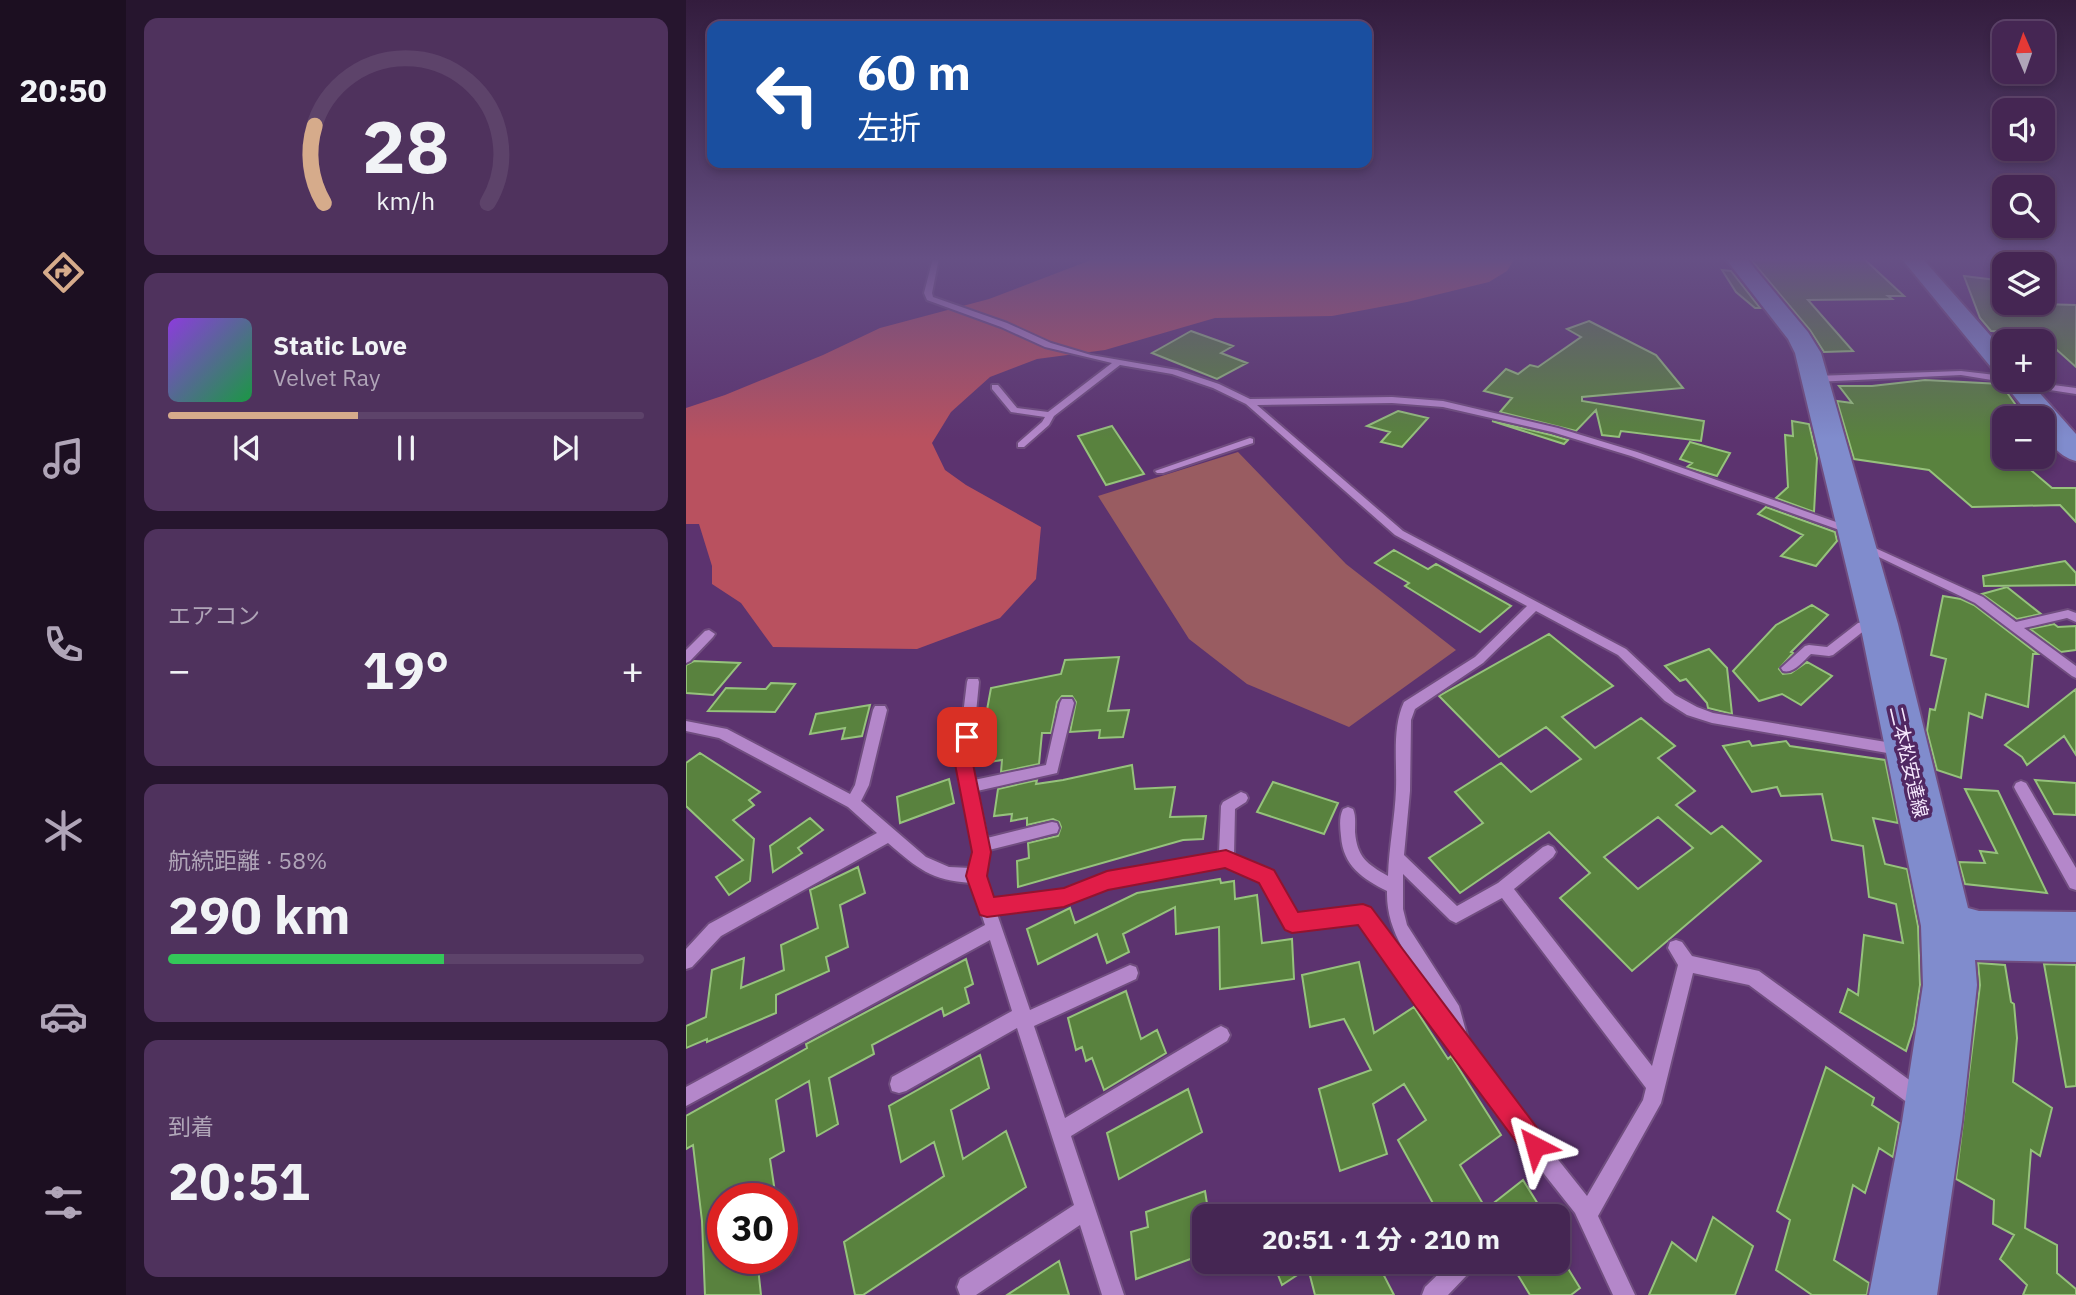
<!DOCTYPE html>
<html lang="ja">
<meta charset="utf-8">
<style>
body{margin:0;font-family:"IBM Plex Sans","Noto Sans JP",sans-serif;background:#4f325d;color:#f1f3f6;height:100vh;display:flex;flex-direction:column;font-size:26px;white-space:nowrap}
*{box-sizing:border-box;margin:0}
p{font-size:23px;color:#b0a5b8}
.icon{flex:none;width:38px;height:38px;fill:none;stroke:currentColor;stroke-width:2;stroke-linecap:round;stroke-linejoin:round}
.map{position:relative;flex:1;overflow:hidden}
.drawer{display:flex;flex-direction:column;gap:18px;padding:18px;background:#26152e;width:560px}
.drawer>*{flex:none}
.top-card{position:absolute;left:21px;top:21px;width:665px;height:147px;border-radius:14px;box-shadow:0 4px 10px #0003,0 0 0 2px #5d436a;background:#1a4fa0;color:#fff;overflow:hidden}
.needle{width:46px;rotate:358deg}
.buttons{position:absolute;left:1306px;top:21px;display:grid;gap:14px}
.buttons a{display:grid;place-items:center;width:63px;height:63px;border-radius:14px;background:#452653;box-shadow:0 4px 10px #0003,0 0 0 2px #5d436a;font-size:35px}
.speed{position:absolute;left:21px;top:1183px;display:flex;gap:14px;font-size:35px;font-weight:700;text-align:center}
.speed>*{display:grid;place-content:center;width:91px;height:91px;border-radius:50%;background:#452653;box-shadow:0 4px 10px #0003,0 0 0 2px #5d436a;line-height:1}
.speed .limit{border:10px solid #d22;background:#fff;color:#111}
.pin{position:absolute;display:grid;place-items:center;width:60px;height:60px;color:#fff;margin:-30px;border-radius:14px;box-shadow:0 4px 10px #0006}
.me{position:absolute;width:77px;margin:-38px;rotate:321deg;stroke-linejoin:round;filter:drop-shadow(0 0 5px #0008)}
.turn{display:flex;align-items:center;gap:24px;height:147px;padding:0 35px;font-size:32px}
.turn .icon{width:91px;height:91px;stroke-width:2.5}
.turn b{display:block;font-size:49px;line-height:60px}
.big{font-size:52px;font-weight:700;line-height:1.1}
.drawer .tile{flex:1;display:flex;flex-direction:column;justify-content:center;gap:10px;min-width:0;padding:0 24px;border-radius:14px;background:#4f325d}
.drawer .dial{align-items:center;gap:0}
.dial svg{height:182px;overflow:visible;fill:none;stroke:#5d436a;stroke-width:7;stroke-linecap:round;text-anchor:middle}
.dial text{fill:#f1f3f6;stroke:none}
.song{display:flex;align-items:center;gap:21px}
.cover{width:84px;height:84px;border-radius:10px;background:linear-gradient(135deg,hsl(270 70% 55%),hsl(140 70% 35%))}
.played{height:7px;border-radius:4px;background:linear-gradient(90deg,#d6ab8b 40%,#5d436a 40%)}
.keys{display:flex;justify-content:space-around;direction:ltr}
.heat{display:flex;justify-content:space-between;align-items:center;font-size:38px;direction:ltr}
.charge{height:10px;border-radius:5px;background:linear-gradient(90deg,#34c759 58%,#5d436a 0)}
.trip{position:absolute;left:506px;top:1204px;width:378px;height:70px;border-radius:14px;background:#452653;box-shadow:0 4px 10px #0003,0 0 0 2px #5d436a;font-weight:700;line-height:70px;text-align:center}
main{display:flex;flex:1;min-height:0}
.tab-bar{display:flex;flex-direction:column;width:126px;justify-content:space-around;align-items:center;background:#1c0f21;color:#b0a5b8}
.tab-bar .icon{width:49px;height:49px}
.tab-bar .on{color:#d6ab8b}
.tab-bar b{font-size:32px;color:#f1f3f6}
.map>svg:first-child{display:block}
.green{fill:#995c61}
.forest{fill:#b9515f}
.building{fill:#59823e;stroke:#96c27c;stroke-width:2;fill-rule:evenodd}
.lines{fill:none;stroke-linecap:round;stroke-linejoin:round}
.minor-casing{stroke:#704d7f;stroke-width:4}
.major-casing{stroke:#704d7f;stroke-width:4}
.minor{fill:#b487ca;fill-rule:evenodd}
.major{fill:#808ccd;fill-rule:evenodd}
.route{fill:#e11d48;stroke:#92132f;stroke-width:2}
.labels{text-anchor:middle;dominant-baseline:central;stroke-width:7;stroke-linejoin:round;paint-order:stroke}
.street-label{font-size:19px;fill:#f6e8fe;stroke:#512863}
</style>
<main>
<nav class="tab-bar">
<b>20:50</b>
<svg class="icon on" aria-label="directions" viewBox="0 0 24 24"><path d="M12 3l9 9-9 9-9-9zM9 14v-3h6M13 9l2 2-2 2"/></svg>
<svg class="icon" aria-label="music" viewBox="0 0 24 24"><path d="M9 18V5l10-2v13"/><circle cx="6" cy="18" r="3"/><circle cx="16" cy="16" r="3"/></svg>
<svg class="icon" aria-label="phone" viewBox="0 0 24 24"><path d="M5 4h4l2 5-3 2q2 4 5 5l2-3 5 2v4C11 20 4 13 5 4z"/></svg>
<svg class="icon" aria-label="climate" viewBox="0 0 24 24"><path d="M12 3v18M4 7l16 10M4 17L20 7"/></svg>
<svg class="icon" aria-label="car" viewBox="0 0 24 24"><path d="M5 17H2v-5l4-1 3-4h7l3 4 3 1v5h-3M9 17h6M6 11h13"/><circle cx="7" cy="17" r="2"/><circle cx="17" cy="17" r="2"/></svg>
<svg class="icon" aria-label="filters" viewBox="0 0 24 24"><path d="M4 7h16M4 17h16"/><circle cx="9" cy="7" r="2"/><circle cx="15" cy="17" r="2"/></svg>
</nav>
<section class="drawer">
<div class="tile dial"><svg viewBox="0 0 100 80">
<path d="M14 69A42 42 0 1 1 86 69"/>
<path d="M14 69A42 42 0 0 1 10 35" stroke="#d6ab8b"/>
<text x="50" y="56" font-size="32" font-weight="700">28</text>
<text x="50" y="72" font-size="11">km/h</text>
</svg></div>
<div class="tile">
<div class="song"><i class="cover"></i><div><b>Static Love</b><p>Velvet Ray</p></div></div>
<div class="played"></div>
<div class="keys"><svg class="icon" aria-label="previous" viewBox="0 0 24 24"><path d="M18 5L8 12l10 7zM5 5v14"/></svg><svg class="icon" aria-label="pause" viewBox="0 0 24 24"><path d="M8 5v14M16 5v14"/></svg><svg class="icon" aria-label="next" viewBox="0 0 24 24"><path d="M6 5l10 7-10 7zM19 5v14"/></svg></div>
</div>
<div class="tile"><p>エアコン</p>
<div class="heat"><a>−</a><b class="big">19°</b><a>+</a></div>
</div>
<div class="tile"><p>航続距離 · 58%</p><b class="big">290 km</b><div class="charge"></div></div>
<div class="tile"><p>到着</p><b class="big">20:51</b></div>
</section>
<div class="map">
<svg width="1390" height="1295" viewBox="0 0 1390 1295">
<rect width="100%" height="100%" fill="#5c336f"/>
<!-- green -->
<path class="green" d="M552,452L660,564L770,650L663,727L561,684L503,639L412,496Z"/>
<!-- forest -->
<path class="forest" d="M410,258H829L821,271L803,282L721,302L646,316L529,318L419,350L351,359L304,377L265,412L246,443L259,470L280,485L355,527L350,579L314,618L231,649L87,647L55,603L26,584V566L13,524H0V408L39,395L137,355L194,328L303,299Z"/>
<!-- building -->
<path class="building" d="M1110,258H1177L1218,296H1202L1206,299L1122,300L1167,351L1138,352L1124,330L1065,260Z
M1036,270L1045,271L1074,308H1069L1050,292Z
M1278,276L1318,281V303L1390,305V367L1352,333L1305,331L1294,318Z
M903,321L970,355L997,388L896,397V401L1018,421L1015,441L935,431L933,437L916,435L910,410L890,431L814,412L826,398L798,391L820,369L832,374L844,365L852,367L895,337L881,329Z
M505,331L547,346L535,353L561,363L531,379L466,353Z
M1239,380L1315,384L1339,418H1318V461L1333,460L1366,488H1390V522L1374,505L1286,507L1243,470L1168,459L1151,401L1166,403L1153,386H1186Z
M712,411L742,418L716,447L695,442L704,432L681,426Z
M806,421L865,435L882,440L878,444Z
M1106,421L1123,424L1131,458L1128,512L1090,498L1102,487L1099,435L1107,436Z
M426,426L458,474L420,485L392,436Z
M1004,442L1044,453L1031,476L1001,467L1006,463L994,459Z
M1080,507L1149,532L1151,541L1130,566L1095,556L1117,535L1072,514Z
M708,550L742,569L750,564L825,606L794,632L719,586L723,583L689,563Z
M1379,561L1390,573V585L1298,586L1297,576Z
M1321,587L1355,614L1331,619L1296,594Z
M1257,596L1275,599L1288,605L1352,654H1347L1342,707L1300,694L1296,718L1283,713L1275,778L1251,770L1241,731L1244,709L1249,710L1260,659L1245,655Z
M1126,605L1142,615L1105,652L1107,653L1093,669L1097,674L1105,673L1121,662L1146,676L1115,705L1096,694L1073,701L1047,671L1090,625Z
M1368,624L1372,627L1390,626V650L1375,652L1344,629Z
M863,634L927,686L876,717L909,748L955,718L989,746L972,758L1009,791L990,805L1025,834L1036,826L1075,861L946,971L874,898L904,873L863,832L774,893L743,858L797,823L769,792L815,763L845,792L895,759L860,727L813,757L753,696ZM972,817L1007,848L952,889L918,857Z
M1023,649L1041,668L1046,714L1022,708L1021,703L1000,679L994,681L979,666Z
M433,657L422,711L443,710L437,737L413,738L414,730L384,732L390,702L386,696H376L371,702L365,733H356L353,764L315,772L316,760L291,764L305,688L375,674L379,660Z
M8,661L54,663L27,695L0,693V665Z
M85,683L109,684L89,712L22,711L40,688L80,689Z
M1390,689V755L1378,736L1341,765L1336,757L1319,745Z
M184,705L176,736L156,739L159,728L124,734L130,714Z
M1063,741L1066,746L1100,741L1104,746L1199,760L1212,823L1187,818L1199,864L1221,869L1232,926L1234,985L1228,1026L1220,1051L1154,1012L1162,989L1172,995L1178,935L1217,943L1210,904L1183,897L1177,846L1146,840L1136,794L1095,796L1091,787L1066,792L1037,746Z
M14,753L74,792L63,800L68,805L47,820L68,839L64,881L43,895L30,877L57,860L0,806V763Z
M446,765L449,789L489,787L484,817L520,816L517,839L497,840L332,887L331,861L343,858L342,843L372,836L375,827L373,822L367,819L341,825V818L325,821L326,814L308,816L312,789L351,780L350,784L377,780Z
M263,779L268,803L214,823L211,797Z
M1349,780L1390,783V815L1368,814Z
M587,782L652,803L638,834L571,812Z
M1279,789L1312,791L1361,893L1279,884L1273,862L1299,863L1294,851L1311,853Z
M124,818L137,830L112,848L116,853L87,872L84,846Z
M172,867L179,893L154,905L162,947L140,957L143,971L90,995V1013L21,1042V1039L0,1048V1026L20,1017L26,970L58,958L55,988L98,970L95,945L132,928L124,890Z
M534,879L535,883L548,881L549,899L571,895L576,943L606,939L608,979L534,989L533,927L490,934L489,907L437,934L443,952L421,963L411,934L352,964L341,929L384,908L389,923L451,893Z
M280,959L287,984L279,988L283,1003L258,1016L256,1008L186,1045L188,1054L143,1078L152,1124L131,1136L123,1081L90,1100L98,1151L84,1159L90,1199H37V1258H71L75,1295H19L16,1221L7,1145L0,1149V1116L121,1048L120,1044Z
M673,962L688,1033L728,1007L762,1059L765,1056L815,1135L774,1165L800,1209L837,1180L852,1204L836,1216H754L712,1140L740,1120L718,1084L687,1104L701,1154L654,1171L633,1089L685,1070L658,1019L624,1027L616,975Z
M1292,963L1319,965L1325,1002L1328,1004L1331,1038L1327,1082L1366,1108L1354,1156L1345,1150L1339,1228L1371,1245V1273L1390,1289V1295H1337L1341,1285L1314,1259L1328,1235L1307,1224L1308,1200L1270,1179L1294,985Z
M1358,964L1390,965V1086L1380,1087Z
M440,991L455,1039L471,1030L480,1053L418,1090L406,1058L400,1061L396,1047L390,1050L382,1018Z
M294,1055L303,1088L265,1110L277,1159L320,1131L340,1187L177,1295H169L158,1242L258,1176L248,1142L215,1162L203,1106Z
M1140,1067L1188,1098L1186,1105L1213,1123L1207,1157L1193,1148L1179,1193L1167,1185L1148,1260L1183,1283L1181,1295H1126L1090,1270L1104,1220L1091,1211Z
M502,1089L516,1132L433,1179L421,1133Z
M519,1191L523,1216H518V1254L450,1279L445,1232L462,1227L460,1212Z
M1027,1217L1067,1246L1049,1295H963L986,1242L1010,1261Z
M373,1261L383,1295H321Z
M587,1262H691L708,1295H629L622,1268L596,1285Z
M824,1262H878L894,1288L885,1295H844Z"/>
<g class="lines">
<!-- minor casing -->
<g class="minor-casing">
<path id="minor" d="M247,258H253L246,293L247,297L321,323L365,343L405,355L491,370L533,384L564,399L706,397L757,401L872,428L951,452L1170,529L1171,531L1170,533H1162L945,456L866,432L757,407L706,403L571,405L717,531L940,649L989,695L1011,707L1027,713L1218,745L1220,749L1218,753L1213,755L1026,723L1001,715L979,701L932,655L850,611L797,663L729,709L725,720L724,791L718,855L771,906L812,883L857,847L862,845L867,847L870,852L867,857L828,889L966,1066L992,965L982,948L984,942L990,940L996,942L1006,956L1073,971L1240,1092L1242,1099L1240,1106L1233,1108L1226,1106L1063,985L1007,973L975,1103L912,1216L949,1295H927L889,1213L810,1113L673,922L606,931L600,928L575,882L539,866L421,888L378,904L311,914L344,1010L444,965L450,967L452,973L450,979L348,1026L379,1118L529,1029L535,1026L541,1029L544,1035L541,1041L385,1136L438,1295H416L394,1225L290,1295H274L271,1287L274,1279L388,1205L331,1028L220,1091L213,1093L206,1091L204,1084L206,1077L326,1011L304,940L0,1106V1087L299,925L285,883C245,880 232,869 202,843L35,936L6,967L0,969V949L23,924L191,833L162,807L33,738L0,731V721L41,729L164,794L169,785L187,710L189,706H199L201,710L183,785L175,801L240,857L263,867L285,868L288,852L271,764L281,682L282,679H292L293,682L285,764L288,780L360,765L374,703L376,699H386L388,703L371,773L291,791L301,838L366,822L371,823L373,828L371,833L366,834L303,850L299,876L307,900L378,890L421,874L533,853L535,806L537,802L555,792L560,794L562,798L560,802L549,809L548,855L585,872L610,915L677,906L683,909L746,994C725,960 700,933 701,891C677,879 657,866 655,836C654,827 653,817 657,809L662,807L667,809C670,816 669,823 669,832C671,857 681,864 702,876C703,846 709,818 710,789C711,760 706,728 718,702L789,657L841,606L709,535L560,404L527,388L486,374L434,365L368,416L363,425L338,447H332V443L356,422L359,417L325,412L306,389V385H312L331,408L362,412L426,363L359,347L315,327L241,300L238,293ZM717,874L764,920L770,923L816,898L960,1088L957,1100L901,1196L824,1099L784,1046L773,1006L721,925L717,909Z
M1275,371L1318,376V380H1322L1318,382L1275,375L1129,382L1125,379L1129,376Z
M1328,380L1390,388V394L1331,385L1328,384Z
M564,438L567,439V443L477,473H471L469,471Z
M1178,543L1297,597L1330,622L1382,610L1390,613V622L1381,618L1338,628L1390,666V678L1386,676L1289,603L1174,548L1173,546L1174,544Z
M1189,620L1195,624L1193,627L1179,630L1147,655L1143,656L1125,654C1117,661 1108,674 1097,671L1095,668L1119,646L1123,645L1141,647L1172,623Z
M23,630L29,634L27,637L4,661L0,663V650L19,631Z
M1335,781L1340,783L1390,868V890L1384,888L1330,791L1328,787L1330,783Z
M765,1262H783L786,1267L782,1274L762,1295H736L739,1287Z"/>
</g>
<!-- major casing -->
<g class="major-casing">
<path id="major" d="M1039,258H1060L1122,332L1135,353L1212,624L1282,908L1293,911L1390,912V962L1289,960L1291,985L1276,1122L1251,1295H1183L1216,1122L1237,985L1235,926L1174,624L1109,353L1102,339Z
M1215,258H1236L1318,351V375L1309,372Z
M1318,376V380H1342L1390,434V461C1372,457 1356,436 1356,418H1346L1315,380Z"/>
</g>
<!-- minor -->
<use href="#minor" class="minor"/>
<!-- major -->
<use href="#major" class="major"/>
</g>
<!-- sky -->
<linearGradient id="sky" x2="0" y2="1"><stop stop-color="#331c3d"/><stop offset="0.59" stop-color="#665085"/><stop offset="1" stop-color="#665085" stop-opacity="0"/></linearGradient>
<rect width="1390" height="439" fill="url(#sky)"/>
<!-- route -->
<path class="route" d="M281,730L287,732L290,737L287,764L305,852L301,876L308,897L378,888L421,871L540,850L588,870L612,912L677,904L685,907L858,1137L862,1146L858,1155L849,1158L840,1155L729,1006L672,925L606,933L599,930L573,883L539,868L422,890L378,907L301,917L294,915L280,876L286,852L269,764L275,732Z"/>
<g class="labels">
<!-- street labels -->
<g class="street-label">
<text transform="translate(1223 762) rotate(77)">二本松安達線</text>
</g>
</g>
</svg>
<div class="buttons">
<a><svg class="needle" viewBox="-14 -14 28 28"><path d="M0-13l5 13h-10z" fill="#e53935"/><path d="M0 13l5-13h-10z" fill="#b0a5b8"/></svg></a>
<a><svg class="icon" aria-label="sound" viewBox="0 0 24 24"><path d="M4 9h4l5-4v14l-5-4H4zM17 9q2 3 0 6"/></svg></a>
<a><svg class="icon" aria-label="search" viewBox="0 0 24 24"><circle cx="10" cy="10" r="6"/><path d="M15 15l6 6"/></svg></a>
<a><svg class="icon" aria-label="layers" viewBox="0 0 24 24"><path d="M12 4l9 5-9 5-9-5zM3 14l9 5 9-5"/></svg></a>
<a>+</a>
<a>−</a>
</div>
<div class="speed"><div class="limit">30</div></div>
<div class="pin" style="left:281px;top:737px;background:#d93025"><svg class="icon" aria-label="arrive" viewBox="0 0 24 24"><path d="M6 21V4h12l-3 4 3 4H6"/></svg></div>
<svg class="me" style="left:849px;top:1146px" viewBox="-20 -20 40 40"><path d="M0-17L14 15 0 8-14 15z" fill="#e11d48" stroke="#fff" stroke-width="4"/></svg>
<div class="trip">20:51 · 1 分 · 210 m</div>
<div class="top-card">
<div class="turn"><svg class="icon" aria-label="left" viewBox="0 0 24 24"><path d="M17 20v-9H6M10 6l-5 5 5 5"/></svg><div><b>60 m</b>左折</div></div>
</div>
</div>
</main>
